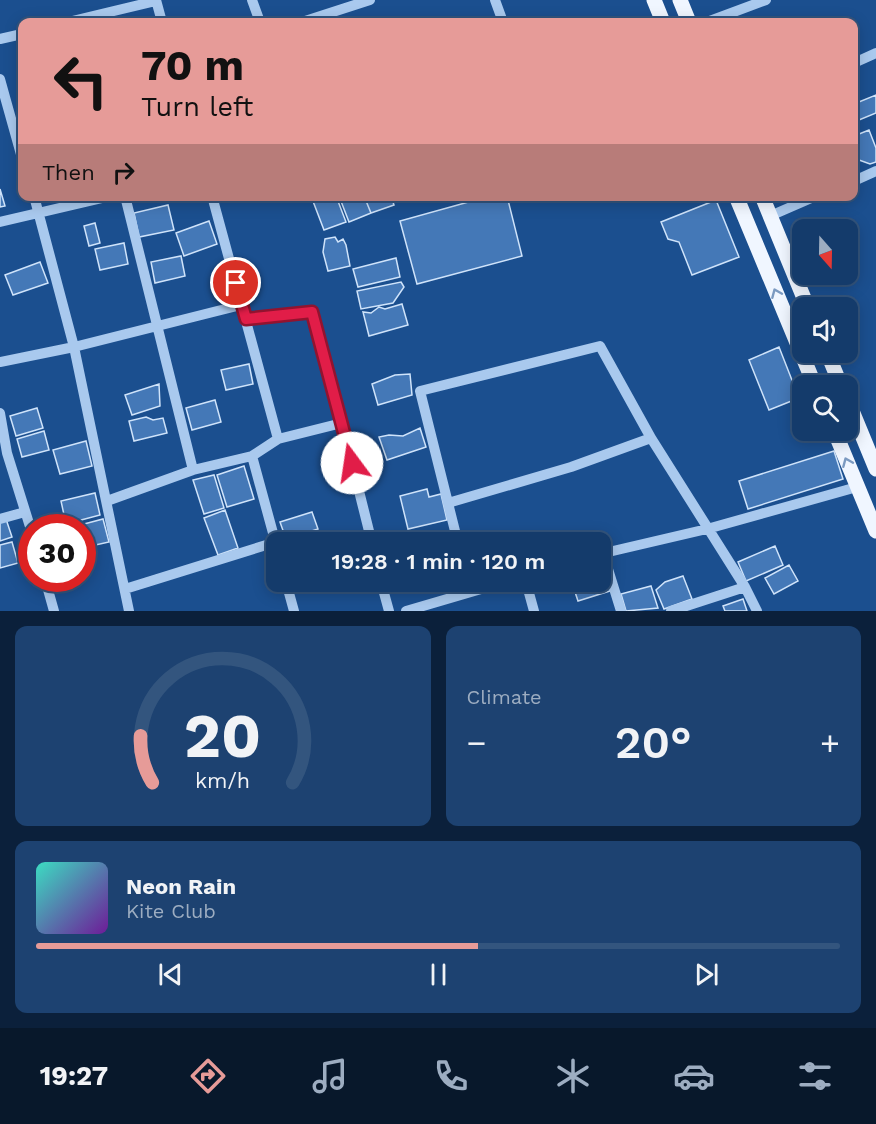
<!DOCTYPE html>
<meta charset="utf-8">
<style>
body{margin:0;font-family:"Work Sans",sans-serif;background:#1d4271;color:#f1f3f6;height:100vh;display:flex;flex-direction:column;font-size:22px;white-space:nowrap}
*{box-sizing:border-box;margin:0}
p{font-size:20px;color:#9dadc1}
.icon{flex:none;width:33px;height:33px;fill:none;stroke:currentColor;stroke-width:2;stroke-linecap:round;stroke-linejoin:round}
.map{position:relative;height:611px;overflow:hidden}
.details{display:flex;flex-direction:column;gap:15px;padding:15px;background:#0b203b;flex:1}
.details>*{flex:none}
.hud{position:absolute;left:18px;top:18px;width:840px;height:183px;border-radius:12px;box-shadow:0 3px 15px #0003,0 0 0 2px #33557e;background:#e69b98;color:#111;overflow:hidden}
.needle{width:39px;rotate:160deg}
.controls{position:absolute;left:792px;top:219px;display:grid;gap:12px}
.controls a{display:grid;place-items:center;width:66px;height:66px;border-radius:12px;background:#143b6b;box-shadow:0 3px 15px #0003,0 0 0 2px #33557e;font-size:30px}
.speed{position:absolute;left:18px;top:514px;display:flex;gap:12px;font-size:30px;font-weight:700;text-align:center}
.speed>*{display:grid;place-content:center;width:78px;height:78px;border-radius:50%;background:#143b6b;box-shadow:0 3px 15px #0003,0 0 0 2px #33557e;line-height:1}
.speed .limit{border:9px solid #d22;background:#fff;color:#111}
.pin{position:absolute;display:grid;place-items:center;width:51px;height:51px;color:#fff;margin:-26px;border:3px solid #fff;border-radius:50%;box-shadow:0 2px 6px #0007}
.me{position:absolute;width:66px;margin:-33px;rotate:346deg;stroke-linejoin:round;filter:drop-shadow(0 0 4px #0008)}
.turn{display:flex;align-items:center;gap:21px;height:126px;padding:0 24px;font-size:27px}
.turn .icon{width:78px;height:78px;stroke-width:2.5}
.turn b{display:block;font-size:42px;line-height:51px}
.then{display:flex;align-items:center;height:57px;padding:0 24px;background:#0003;gap:12px;font-size:22px}
.big{font-size:45px;font-weight:600;line-height:1.1}
.details .tile{flex:1;display:flex;flex-direction:column;justify-content:center;gap:9px;min-width:0;padding:0 21px;border-radius:12px;background:#1d4271}
.details .dial{align-items:center;gap:0}
.dial svg{height:156px;overflow:visible;fill:none;stroke:#33557e;stroke-width:7;stroke-linecap:round;text-anchor:middle}
.dial text{fill:#f1f3f6;stroke:none}
.song{display:flex;align-items:center;gap:18px}
.cover{width:72px;height:72px;border-radius:9px;background:linear-gradient(135deg,hsl(170 70% 55%),hsl(280 70% 35%))}
.played{height:6px;border-radius:3px;background:linear-gradient(90deg,#e69b98 55%,#33557e 55%)}
.keys{display:flex;justify-content:space-around;direction:ltr}
.heat{display:flex;justify-content:space-between;align-items:center;font-size:33px;direction:ltr}
.details .tiles{flex:1;display:grid;gap:15px;grid-template-columns:1fr 1fr}
.tile:last-child{grid-column:span 2}
.trip{position:absolute;left:266px;top:532px;width:345px;height:60px;border-radius:12px;background:#143b6b;box-shadow:0 3px 15px #0003,0 0 0 2px #33557e;font-weight:600;line-height:60px;text-align:center}
.tab-bar{display:flex;height:96px;justify-content:space-around;align-items:center;background:#08182b;color:#9dadc1}
.tab-bar .icon{width:42px;height:42px}
.tab-bar .selected{color:#e69b98}
.tab-bar b{font-size:27px;color:#f1f3f6}
.map>svg:first-child{display:block}
.building{fill:#4478b7;stroke:#cfe3fa;stroke-width:1.5}
.lines{fill:none;stroke-linecap:round;stroke-linejoin:round}
.minor{stroke:#a9c9ee;stroke-width:10}
.major{stroke:#f0f6ff;stroke-width:15}
.oneway{stroke:#7b9ac1}
.route-casing{stroke:#92132f;stroke-width:15}
.route{stroke:#e11d48;stroke-width:10}
</style>
<div class="map">
<svg width="876" height="611" viewBox="0 0 876 611">
<rect width="100%" height="100%" fill="#1b4f8f"/>
<!-- building -->
<path class="building" d="M876,95V113L859,120L854,104Z
M869,130L876,148V162L870,164L859,160L854,171V136Z
M0,189L5,206L0,207Z
M311,196H336L346,222L324,230Z
M339,196H364L371,213L349,222Z
M364,196H391L394,205L371,213Z
M490,196H507L522,256L417,284L400,221Z
M716,200L739,257L692,275L679,242L668,239L661,222Z
M168,205L174,230L139,237L134,213Z
M209,221L217,244L184,256L176,233Z
M95,223L100,243L89,246L84,226Z
M335,237L338,242L343,239L346,245L350,266L328,271L323,252L325,239Z
M124,243L128,264L100,270L95,249Z
M181,256L185,276L155,283L151,262Z
M396,258L400,277L358,287L353,269Z
M40,262L48,283L13,295L5,275Z
M401,282L404,287L393,303L361,309L357,291Z
M402,304L408,325L369,336L363,312L371,313L379,307L385,309Z
M779,347L799,398L769,410L749,360Z
M249,364L253,384L226,390L221,370Z
M410,374L412,395L378,405L372,384L395,375Z
M159,384L160,406L132,415L125,395Z
M215,400L221,422L192,430L186,408Z
M37,408L43,428L16,436L10,416Z
M146,417L153,420L163,418L167,433L134,441L129,421Z
M420,428L426,447L387,460L379,437L389,435L403,436Z
M44,431L49,450L22,457L17,439Z
M86,441L92,466L60,474L53,450Z
M834,451L843,479L748,509L739,481Z
M244,466L254,499L227,507L217,475Z
M214,475L224,508L204,514L193,480Z
M427,489L429,497L441,494L447,520L408,529L400,496Z
M95,493L100,515L66,524L61,501Z
M225,510L238,548L218,555L204,518Z
M312,512L318,529L286,539L280,522Z
M6,519L12,537L0,541V521Z
M103,519L109,542L82,548V528H69Z
M318,534L321,543H289Z
M403,534L406,543H377Z
M12,542L18,563L0,568V545Z
M775,546L783,565L746,581L738,562Z
M789,565L798,581L774,594L765,578Z
M605,572L610,591L578,601L572,583L600,582V574Z
M683,576L692,599L664,609L656,590L665,582Z
M651,586L658,608L626,611L621,594Z
M743,599L747,611H725L723,606Z"/>
<g class="lines">
<!-- minor -->
<path class="minor" d="M156,0L162,22
M252,0L260,22
M495,0L503,22
M68,22L156,1
M302,22L370,0
M707,22L766,0
M0,39L22,34
M854,63L876,53
M0,79L22,158
M854,181L876,171
M34,196L74,347L129,611
M125,196L193,470
M212,196L278,439
M770,216L816,196
M0,222L111,196
M246,319L312,312L342,423
M0,362L74,347L241,305
M0,413L7,453L32,533
M252,456L276,544
M107,501L193,470L252,456L278,439L342,423L372,543
M448,503L571,467L651,438
M0,519L25,512
M458,543L420,391L600,346L651,438L745,587L757,611
M603,553L621,611
M600,554L707,529L857,487
M45,579L54,611
M286,582L294,611
M381,582L389,611
M526,582L534,611
M125,589L276,542
M406,611L505,582
M671,611L745,587"/>
<!-- major -->
<path class="major" d="M654,0L663,22
M680,0L689,22
M736,196L815,386
M762,196L808,308
M827,352L841,386
M848,401L876,469
M834,430L876,531"/>
</g>
<!-- one-way arrows -->
<defs><path id="oneway-chevron" d="M-2-3.5L2.5 0L-2 3.5" fill="none" stroke-width="1.6" stroke-linecap="round" stroke-linejoin="round" transform="scale(1.5)"/></defs>
<g class="oneway">
<use href="#oneway-chevron" transform="translate(776 293) rotate(-113)"/>
<use href="#oneway-chevron" transform="translate(847 462) rotate(-113)"/>
</g>
<g class="lines">
<!-- route casing -->
<g class="route-casing">
<path id="route" d="M236,283L246,319L312,312L352,463"/>
</g>
<!-- route -->
<use href="#route" class="route"/>
</g>
</svg>
<div class="controls">
<a><svg class="needle" viewBox="-14 -14 28 28"><path d="M0-13l5 13h-10z" fill="#e53935"/><path d="M0 13l5-13h-10z" fill="#9dadc1"/></svg></a>
<a><svg class="icon" aria-label="sound" viewBox="0 0 24 24"><path d="M4 9h4l5-4v14l-5-4H4zM17 9q2 3 0 6"/></svg></a>
<a><svg class="icon" aria-label="search" viewBox="0 0 24 24"><circle cx="10" cy="10" r="6"/><path d="M15 15l6 6"/></svg></a>
</div>
<div class="speed"><div class="limit">30</div></div>
<div class="pin" style="left:236px;top:283px;background:#d93025"><svg class="icon" aria-label="arrive" viewBox="0 0 24 24"><path d="M6 21V4h12l-3 4 3 4H6"/></svg></div>
<svg class="me" style="left:352px;top:463px" viewBox="-20 -20 40 40"><circle r="19" fill="#fff"/><path d="M0-13L10 11 0 6-10 11z" fill="#e11d48"/></svg>
<div class="trip">19:28 · 1 min · 120 m</div>
<div class="hud">
<div class="turn"><svg class="icon" aria-label="left" viewBox="0 0 24 24"><path d="M17 20v-9H6M10 6l-5 5 5 5"/></svg><div><b>70 m</b>Turn left</div></div>
<div class="then">Then<svg class="icon" aria-label="right" viewBox="0 0 24 24"><path d="M7 20v-9h11M14 6l5 5-5 5"/></svg></div>
</div>
</div>
<section class="details">
<div class="tiles">
<div class="tile dial"><svg viewBox="0 0 100 80">
<path d="M14 69A42 42 0 1 1 86 69"/>
<path d="M14 69A42 42 0 0 1 8 45" stroke="#e69b98"/>
<text x="50" y="56" font-size="32" font-weight="700">20</text>
<text x="50" y="72" font-size="11">km/h</text>
</svg></div>
<div class="tile"><p>Climate</p>
<div class="heat"><a>−</a><b class="big">20°</b><a>+</a></div>
</div>
<div class="tile">
<div class="song"><i class="cover"></i><div><b>Neon Rain</b><p>Kite Club</p></div></div>
<div class="played"></div>
<div class="keys"><svg class="icon" aria-label="previous" viewBox="0 0 24 24"><path d="M18 5L8 12l10 7zM5 5v14"/></svg><svg class="icon" aria-label="pause" viewBox="0 0 24 24"><path d="M8 5v14M16 5v14"/></svg><svg class="icon" aria-label="next" viewBox="0 0 24 24"><path d="M6 5l10 7-10 7zM19 5v14"/></svg></div>
</div>
</div>
</section>
<nav class="tab-bar">
<b>19:27</b>
<svg class="icon selected" aria-label="directions" viewBox="0 0 24 24"><path d="M12 3l9 9-9 9-9-9zM9 14v-3h6M13 9l2 2-2 2"/></svg>
<svg class="icon" aria-label="music" viewBox="0 0 24 24"><path d="M9 18V5l10-2v13"/><circle cx="6" cy="18" r="3"/><circle cx="16" cy="16" r="3"/></svg>
<svg class="icon" aria-label="phone" viewBox="0 0 24 24"><path d="M5 4h4l2 5-3 2q2 4 5 5l2-3 5 2v4C11 20 4 13 5 4z"/></svg>
<svg class="icon" aria-label="climate" viewBox="0 0 24 24"><path d="M12 3v18M4 7l16 10M4 17L20 7"/></svg>
<svg class="icon" aria-label="car" viewBox="0 0 24 24"><path d="M5 17H2v-5l4-1 3-4h7l3 4 3 1v5h-3M9 17h6M6 11h13"/><circle cx="7" cy="17" r="2"/><circle cx="17" cy="17" r="2"/></svg>
<svg class="icon" aria-label="filters" viewBox="0 0 24 24"><path d="M4 7h16M4 17h16"/><circle cx="9" cy="7" r="2"/><circle cx="15" cy="17" r="2"/></svg>
</nav>
